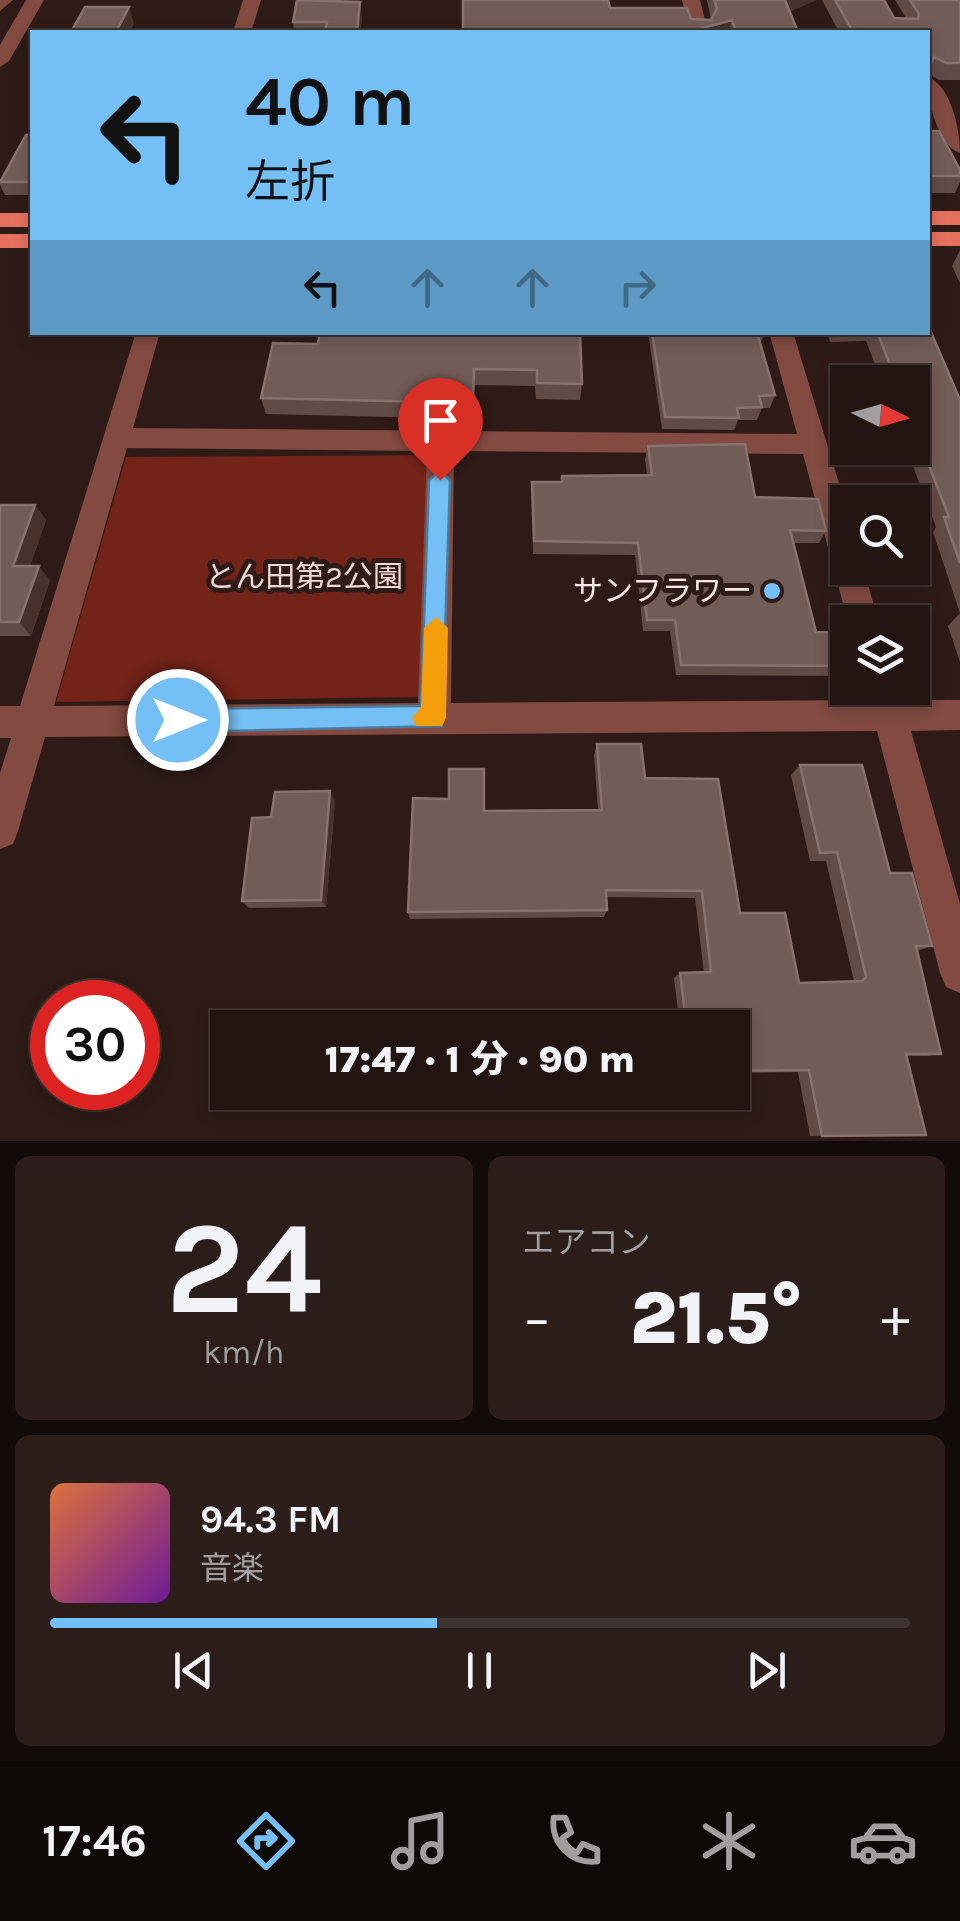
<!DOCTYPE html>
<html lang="ja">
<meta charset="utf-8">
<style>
body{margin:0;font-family:Karla,"Noto Sans JP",sans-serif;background:#2a1d1a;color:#f1f3f6;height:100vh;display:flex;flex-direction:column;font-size:38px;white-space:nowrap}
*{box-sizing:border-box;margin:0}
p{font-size:32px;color:#a29e9f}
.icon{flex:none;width:55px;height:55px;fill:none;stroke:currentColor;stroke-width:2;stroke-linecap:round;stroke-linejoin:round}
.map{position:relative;height:1141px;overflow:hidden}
.sheet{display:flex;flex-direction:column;gap:15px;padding:15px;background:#130b09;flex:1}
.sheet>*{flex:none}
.hud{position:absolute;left:30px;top:30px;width:900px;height:305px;border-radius:0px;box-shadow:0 5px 15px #0003,0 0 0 2px #3f3331;background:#74c0f6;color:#111;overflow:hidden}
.needle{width:65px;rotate:95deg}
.buttons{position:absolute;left:830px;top:365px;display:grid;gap:20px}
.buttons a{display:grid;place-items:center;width:100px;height:100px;border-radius:0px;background:#221411;box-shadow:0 5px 15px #0003,0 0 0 2px #3f3331;font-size:50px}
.speed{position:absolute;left:30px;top:980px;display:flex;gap:20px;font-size:50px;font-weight:700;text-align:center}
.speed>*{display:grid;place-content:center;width:130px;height:130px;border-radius:50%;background:#221411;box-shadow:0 5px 15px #0003,0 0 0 2px #3f3331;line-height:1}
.speed .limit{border:15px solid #d22;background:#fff;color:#111}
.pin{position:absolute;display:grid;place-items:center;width:85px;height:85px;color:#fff;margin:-102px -42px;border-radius:50% 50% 50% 0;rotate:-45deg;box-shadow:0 0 10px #0007}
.pin .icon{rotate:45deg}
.me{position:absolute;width:110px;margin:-55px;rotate:90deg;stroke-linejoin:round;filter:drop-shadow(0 0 8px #0008)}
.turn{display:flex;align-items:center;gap:35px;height:210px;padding:0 50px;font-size:45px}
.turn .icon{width:130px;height:130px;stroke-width:2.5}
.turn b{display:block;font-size:70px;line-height:85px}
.lanes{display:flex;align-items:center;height:95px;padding:0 50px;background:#0003;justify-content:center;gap:50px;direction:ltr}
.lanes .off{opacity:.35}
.big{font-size:75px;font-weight:800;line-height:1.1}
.sheet .widget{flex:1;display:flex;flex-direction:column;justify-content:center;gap:15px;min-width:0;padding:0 35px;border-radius:15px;background:#2a1d1a}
.sheet .dial{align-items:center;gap:0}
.dial b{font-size:130px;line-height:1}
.song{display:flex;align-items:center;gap:30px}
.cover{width:120px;height:120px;border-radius:15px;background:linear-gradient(135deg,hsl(20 70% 55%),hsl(280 70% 35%))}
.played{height:10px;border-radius:5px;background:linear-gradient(90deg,#74c0f6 45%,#3f3331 45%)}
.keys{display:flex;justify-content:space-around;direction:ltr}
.heat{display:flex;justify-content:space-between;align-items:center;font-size:55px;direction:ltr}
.sheet .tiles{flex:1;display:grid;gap:15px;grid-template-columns:1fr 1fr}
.widget:last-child{grid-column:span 2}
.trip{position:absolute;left:210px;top:1010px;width:540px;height:100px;border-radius:0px;background:#221411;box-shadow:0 5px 15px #0003,0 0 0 2px #3f3331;font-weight:800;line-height:100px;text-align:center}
.dock{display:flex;height:160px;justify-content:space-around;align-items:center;background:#0e0807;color:#a29e9f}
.dock .icon{width:70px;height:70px}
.dock .active{color:#74c0f6}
.dock b{font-size:45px;color:#f1f3f6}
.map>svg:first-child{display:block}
.green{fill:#732318}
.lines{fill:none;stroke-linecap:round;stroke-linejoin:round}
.minor{fill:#824a41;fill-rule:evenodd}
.major{fill:#e4705d;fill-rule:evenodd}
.wall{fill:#614b47}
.shaded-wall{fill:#46312d}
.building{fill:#725c58;stroke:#87726f;stroke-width:2.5}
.route{fill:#74c0f6;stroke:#4b7da0;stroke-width:2.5}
.slow{fill:#f59e0b}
.poi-dot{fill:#74c0f6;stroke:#2e1b17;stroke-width:4}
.labels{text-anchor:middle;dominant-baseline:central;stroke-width:10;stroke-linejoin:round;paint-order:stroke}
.park-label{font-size:30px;fill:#f2d9d4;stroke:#2e1b17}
.poi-label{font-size:30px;fill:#f8e9e7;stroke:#2e1b17;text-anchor:end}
</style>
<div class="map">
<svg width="960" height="1141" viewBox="0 0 960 1141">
<rect width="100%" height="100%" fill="#2e1b17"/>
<!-- green -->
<path class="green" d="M432,455L423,697L56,702L126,457Z"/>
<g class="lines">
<!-- minor -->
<path class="minor" d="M0,0H13L0,11Z
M26,0H44L9,61L0,67V45Z
M243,0H261L251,32H233Z
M682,0H700L708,32H690Z
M928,77C952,87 960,130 960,153C937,145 927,99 928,77Z
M136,332H160L133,428L797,434L769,332H793L848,513V568H863L879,622H848L803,454L454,451L451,703L869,700L866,688H898L902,700H960V730L911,731L960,904V993L946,987L940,973L877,731L45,737L18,831L13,844L0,849V773L11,738H0V706H20ZM127,448L427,451L418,703L54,706Z"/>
<!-- major -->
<path class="major" d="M928,211H960V225H928Z
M0,213H32V227H0Z
M928,232H960V246H928Z
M0,234H32V248H0Z"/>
</g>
<!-- wall -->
<path class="wall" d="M297,0H342V2L362,18L360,32H294L293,22Z
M707,0H816L789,12L798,32H463L610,8L691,19L711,20Z
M822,0H884L894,18H906L895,0H960V80H939L928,73V32H839Z
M928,131L960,170V182L955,193H928Z
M32,135V195H5L0,185V180Z
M960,250V283L952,266Z
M580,332L582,384L580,400L536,399L535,386L474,385L473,419L266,414L261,398L318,344Z
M648,332H765L761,342L759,343L775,395L770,408H762L757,420H738L734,430L662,429Z
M827,332H928L960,400V662L948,626L960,613L933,532L936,527L906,448H912V382H882L866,341L830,342Z
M648,446L826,531L819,543H794L816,632L848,633V676L676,675L670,631H643L635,555L533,554L532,482H561L562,476L647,475L645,459Z
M0,505H35L46,520L30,566L50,580L31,636H0Z
M597,744L645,778L740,913L799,983L854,981L826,861H810L791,775L800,765L890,873L932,946L917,951L941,1054L926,1056H906L926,1135L810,1136L798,1072L732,1073V1028H680L674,978L680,973H704L695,898L606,897L607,910L604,917L410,919L408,912L484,811L598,810L594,755Z
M335,801L326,907L249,908L242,901L271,817Z"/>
<!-- shaded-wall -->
<path class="shaded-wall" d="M784,0H816L780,16Z
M360,2L362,18L360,32H357Z
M129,7L134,24L130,32H116Z
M732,20L729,32H689Z
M35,505L46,520L25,580L13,566Z
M39,566L50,580L31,636L19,622Z
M330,791L335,801L326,907L321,900Z"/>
<!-- building -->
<path class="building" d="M297,0L360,2L357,32H325L327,22H293Z
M463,0H608L610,8H687L691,19L711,20L717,8L714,0H785L798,32H736L732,20L689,32H463Z
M835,0H884L894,18L918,19L919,14L910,0H960V63H946L934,57L931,63H928V32H853Z
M85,7H129L116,32H71Z
M928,131H939L960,170V176H928Z
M26,135H32V182H0Z
M928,325L960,400V563L944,517H949L912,422V382H897L877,332H928Z
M320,332H580L582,384L537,383V370L474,369L473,403L261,398L273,343L318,344Z
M652,332H757L775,395L759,396L762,407L737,408L739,418L665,417Z
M745,444L755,497L818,499L826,531L790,530L816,632L848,633V666L681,665L675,620H647L638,543L534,541L532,482H562V476L652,475L648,446Z
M0,505H35L13,566H39L19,622H0Z
M597,744H641L645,778L718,779L740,913H785L799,983L862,981L866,977L837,852L820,853L800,765H862L890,873H912L932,946H916L941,1054H906L926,1135L822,1136L809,1070L732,1071V1028H687L680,973L711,972L702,891L606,890L607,910L408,912L413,798L449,799V769H484V811L602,810Z
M330,791L321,900L242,901L252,818L271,817L275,792Z"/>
<!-- route -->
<path class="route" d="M440,471L450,480L442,726L178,732L170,729L166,720L170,712L178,709L421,706L429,480Z"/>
<!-- slow -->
<path class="slow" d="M436,617L448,628L446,718L442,726H416L412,718L421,707L424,628Z"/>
<!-- markers -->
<circle class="poi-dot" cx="772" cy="591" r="10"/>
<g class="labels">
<!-- park labels -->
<g class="park-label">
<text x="304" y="577">とん田第2公園</text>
</g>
<!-- poi labels -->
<g class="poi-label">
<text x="752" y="591">サンフラワー</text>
</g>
</g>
</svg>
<div class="buttons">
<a><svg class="needle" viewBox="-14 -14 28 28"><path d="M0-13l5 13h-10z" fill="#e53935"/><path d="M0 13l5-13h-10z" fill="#a29e9f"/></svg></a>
<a><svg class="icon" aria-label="search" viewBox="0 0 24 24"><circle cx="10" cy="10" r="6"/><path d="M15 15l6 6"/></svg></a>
<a><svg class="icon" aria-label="layers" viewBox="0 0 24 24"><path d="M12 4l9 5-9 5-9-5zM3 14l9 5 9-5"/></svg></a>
</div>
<div class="speed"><div class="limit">30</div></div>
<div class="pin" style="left:440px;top:480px;background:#d93025"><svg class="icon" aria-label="arrive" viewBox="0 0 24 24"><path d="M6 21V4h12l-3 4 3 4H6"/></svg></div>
<svg class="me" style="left:178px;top:720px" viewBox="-20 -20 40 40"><circle r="17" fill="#74c0f6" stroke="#fff" stroke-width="3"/><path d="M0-11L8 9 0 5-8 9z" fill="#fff"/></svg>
<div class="trip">17:47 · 1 分 · 90 m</div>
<div class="hud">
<div class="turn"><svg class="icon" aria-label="left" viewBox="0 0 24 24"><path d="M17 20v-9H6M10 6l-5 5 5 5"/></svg><div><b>40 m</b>左折</div></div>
<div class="lanes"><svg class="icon" aria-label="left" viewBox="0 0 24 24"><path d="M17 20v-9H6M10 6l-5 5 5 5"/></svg><svg class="icon off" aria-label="ahead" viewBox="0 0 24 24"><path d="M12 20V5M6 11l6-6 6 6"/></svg><svg class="icon off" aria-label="ahead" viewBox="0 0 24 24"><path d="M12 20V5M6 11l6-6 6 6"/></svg><svg class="icon off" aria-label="right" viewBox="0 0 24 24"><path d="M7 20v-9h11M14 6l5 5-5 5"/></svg></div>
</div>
</div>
<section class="sheet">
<div class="tiles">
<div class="widget dial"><b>24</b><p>km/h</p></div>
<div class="widget"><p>エアコン</p>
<div class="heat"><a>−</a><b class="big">21.5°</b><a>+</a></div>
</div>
<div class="widget">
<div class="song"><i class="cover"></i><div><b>94.3 FM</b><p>音楽</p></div></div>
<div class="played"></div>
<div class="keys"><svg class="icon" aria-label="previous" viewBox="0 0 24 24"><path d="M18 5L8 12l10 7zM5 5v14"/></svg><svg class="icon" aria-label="pause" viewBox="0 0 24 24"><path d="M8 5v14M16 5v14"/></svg><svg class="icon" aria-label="next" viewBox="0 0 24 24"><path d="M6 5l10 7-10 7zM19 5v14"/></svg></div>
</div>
</div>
</section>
<nav class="dock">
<b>17:46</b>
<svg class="icon active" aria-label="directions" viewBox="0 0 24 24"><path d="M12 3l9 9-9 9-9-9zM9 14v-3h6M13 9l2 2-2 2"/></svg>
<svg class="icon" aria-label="music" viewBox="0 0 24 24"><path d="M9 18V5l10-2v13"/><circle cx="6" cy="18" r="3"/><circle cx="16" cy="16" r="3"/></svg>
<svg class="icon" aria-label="phone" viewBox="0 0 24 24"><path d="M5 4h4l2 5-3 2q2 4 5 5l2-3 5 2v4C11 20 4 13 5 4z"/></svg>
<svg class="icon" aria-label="climate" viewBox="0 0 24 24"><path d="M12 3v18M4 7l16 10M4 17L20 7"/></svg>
<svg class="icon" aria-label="car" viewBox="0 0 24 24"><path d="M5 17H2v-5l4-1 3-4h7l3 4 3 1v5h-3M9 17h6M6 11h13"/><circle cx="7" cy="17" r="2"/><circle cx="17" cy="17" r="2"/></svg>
</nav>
